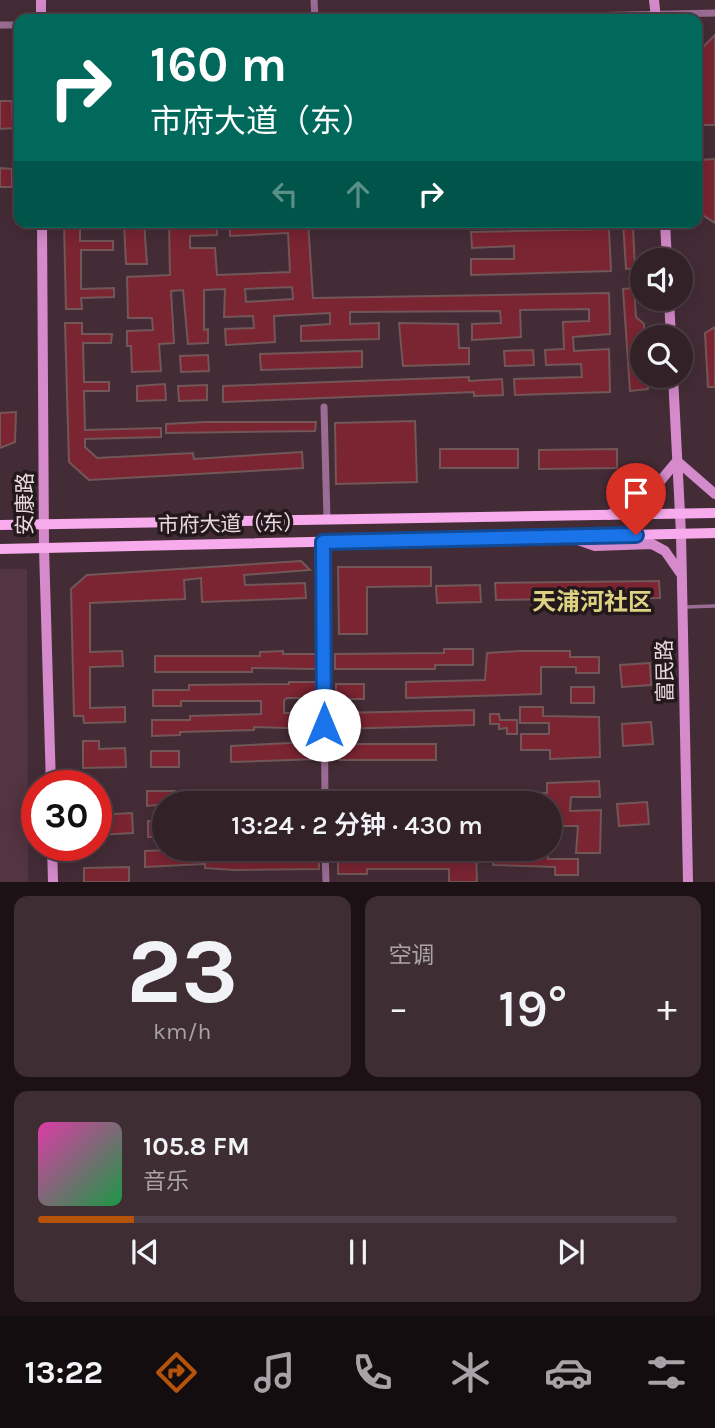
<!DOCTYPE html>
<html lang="zh">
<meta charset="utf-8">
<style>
body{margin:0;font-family:Karla,"Noto Sans SC",sans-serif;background:#3e2e34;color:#f1f3f6;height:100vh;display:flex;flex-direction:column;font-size:26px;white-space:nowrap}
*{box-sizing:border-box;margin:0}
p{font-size:23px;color:#a9a3a8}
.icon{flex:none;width:38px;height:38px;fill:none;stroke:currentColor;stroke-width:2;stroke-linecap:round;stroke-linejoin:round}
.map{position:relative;height:882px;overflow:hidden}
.details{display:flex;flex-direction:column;gap:14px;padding:14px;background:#1c1216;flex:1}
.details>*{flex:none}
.guide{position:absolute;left:14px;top:14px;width:688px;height:214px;border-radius:14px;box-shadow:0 4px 18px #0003,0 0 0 2px #4e3e45;background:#00695c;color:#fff;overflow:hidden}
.tools{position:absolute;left:630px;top:248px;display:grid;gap:14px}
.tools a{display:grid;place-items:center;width:63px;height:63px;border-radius:50%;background:#332128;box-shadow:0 4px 18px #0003,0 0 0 2px #4e3e45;font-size:35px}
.speed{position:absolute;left:21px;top:770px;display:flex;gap:14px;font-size:35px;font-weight:700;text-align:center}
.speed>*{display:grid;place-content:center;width:91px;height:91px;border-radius:50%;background:#332128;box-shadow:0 4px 18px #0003,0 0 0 2px #4e3e45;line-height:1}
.speed .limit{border:10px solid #d22;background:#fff;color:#111}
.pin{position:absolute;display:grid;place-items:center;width:60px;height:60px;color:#fff;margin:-72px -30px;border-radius:50% 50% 50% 0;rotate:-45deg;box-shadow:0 0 7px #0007}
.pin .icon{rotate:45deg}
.me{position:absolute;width:77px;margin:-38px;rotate:0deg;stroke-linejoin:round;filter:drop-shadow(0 0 5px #0008)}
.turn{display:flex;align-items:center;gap:24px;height:147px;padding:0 21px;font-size:32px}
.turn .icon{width:91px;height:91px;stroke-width:2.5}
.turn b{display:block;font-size:49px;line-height:60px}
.lanes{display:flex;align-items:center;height:66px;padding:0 21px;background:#0003;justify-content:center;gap:35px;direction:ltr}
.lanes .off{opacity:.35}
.big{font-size:52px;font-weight:600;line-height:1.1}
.details .card{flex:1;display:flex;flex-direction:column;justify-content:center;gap:10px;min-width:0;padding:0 24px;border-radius:14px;background:#3e2e34}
.details .dial{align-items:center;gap:0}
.dial b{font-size:91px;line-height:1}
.song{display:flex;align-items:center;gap:21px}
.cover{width:84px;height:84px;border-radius:10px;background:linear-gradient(135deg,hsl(320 70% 55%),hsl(140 70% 35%))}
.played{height:7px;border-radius:4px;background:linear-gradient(90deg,#b45309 15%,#4e3e45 15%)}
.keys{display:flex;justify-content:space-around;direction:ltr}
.heat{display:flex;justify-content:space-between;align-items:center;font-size:38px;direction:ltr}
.details .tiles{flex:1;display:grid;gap:14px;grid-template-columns:1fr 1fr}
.card:last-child{grid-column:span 2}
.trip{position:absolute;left:152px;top:791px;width:410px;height:70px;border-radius:35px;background:#332128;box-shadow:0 4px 18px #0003,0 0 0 2px #4e3e45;font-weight:600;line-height:70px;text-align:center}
.dock{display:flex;height:112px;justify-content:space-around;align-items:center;background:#140d10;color:#a9a3a8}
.dock .icon{width:49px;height:49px}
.dock .on{color:#b45309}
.dock b{font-size:32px;color:#f1f3f6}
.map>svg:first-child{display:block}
.built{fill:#533441}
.building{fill:#7b2432;stroke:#735658;stroke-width:2;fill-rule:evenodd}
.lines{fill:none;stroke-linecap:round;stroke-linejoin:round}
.lane{stroke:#9b6c94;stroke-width:3.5}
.street{stroke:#9b6c94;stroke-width:7}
.secondary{stroke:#d58bcb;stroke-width:10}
.primary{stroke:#f7abec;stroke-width:10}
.route-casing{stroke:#114b97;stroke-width:18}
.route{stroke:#1a73e8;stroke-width:12}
.labels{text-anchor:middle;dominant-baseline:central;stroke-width:7;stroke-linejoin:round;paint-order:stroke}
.street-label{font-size:21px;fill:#e9d9de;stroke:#23181c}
.quarter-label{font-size:24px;font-weight:bold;fill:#ddd182;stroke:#23181c}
</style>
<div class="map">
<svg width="715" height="882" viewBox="0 0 715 882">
<rect width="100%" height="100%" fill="#442c36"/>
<!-- built -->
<path class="built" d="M0,569H27L28,882H0Z"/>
<!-- building -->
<path class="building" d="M715,35V125H696V54Z
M0,101H12L13,128L0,129Z
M715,159V223L701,214L699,160Z
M0,168L12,169V187H0Z
M64,222H80V241H113V250H81V289L114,288V297L81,298L82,309H66Z
M133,222H144L147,264H126L124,223Z
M169,222H217V235L190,236V248H215L217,275L290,272L288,233L230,236V222H308L313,298L609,293L610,334L573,337L574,351L609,349L610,392L515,395L514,379L582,377L581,364L546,365L545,350L564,349L563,322L589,321V309L520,310L521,337L472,340V324L501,323L500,311L350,312V324L379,323V339L301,341V326L330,324V313L274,316L275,342L226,345L225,329L254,328L253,316L224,317L225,289L204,290V330L208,329V343L188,344L183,290L171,291L174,343L159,344L161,371L132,372L131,346H127V331L153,330L152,318H128L127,277L170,275ZM292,287L293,299L246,302L245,289Z
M623,222H636L633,227L635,268L626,269Z
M609,229L611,271L471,275V259H514V246L472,248L471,232Z
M634,288L636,317L644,324L642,376H647L648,389L630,391L623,289Z
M65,323H82V334H112L111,343H83L84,382H109V391H84L85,430L161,428V437L85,439V447L97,458L193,453L194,459L302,452L303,468L89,480L69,462Z
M399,323L458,324L459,348H469V364L403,366Z
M715,327V387H708L705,333Z
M533,350L534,365L505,366L504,351Z
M362,351V367L261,370L260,354Z
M208,355L209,371L181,372L180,356Z
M469,377V381L502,379L503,395L474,396V392L223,402V386Z
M165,384L166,400L137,401V386Z
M207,385V400L179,401L178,386Z
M16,412L15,442L0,448V413Z
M415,421L417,482L336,484L335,423Z
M205,422H316L315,431L166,433V424Z
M440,449H518V468H440Z
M617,449V468L539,469V450Z
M301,561L310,570L244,575L245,585L305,583L306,598L202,602L201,578L184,580L185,599L90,603V652L122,651L123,666L90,667V708L125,707V722L84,723L83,716H74L71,589L87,575Z
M338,567H431V586L367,587V634H339Z
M659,581L660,598L496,600L495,583Z
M480,585L481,602L437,603L436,586Z
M444,649H473V665H435V669H335V654L444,653Z
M283,651V654H316V669L252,668V672H155V656H260V652Z
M520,651H570V657H599V673H576V667H541V694L406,698V682L485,680L487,653Z
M650,663L651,685L622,687L620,665Z
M289,682H318V698H287L284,700V713H317V729L254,727V730L180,732V735L152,736V720H190V716L261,714V701H181V706H153V690H189V685L289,684Z
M336,684H364V699H336Z
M571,687H594V703H571Z
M520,707H543V716L599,717L600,757L550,759V750H521V734H549V723H520Z
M474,710V725L339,729V713Z
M490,714H499L500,720H517V734H507V728L499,729V724H490Z
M651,722L653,744L623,746L622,724Z
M83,741H99V749L125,748L126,767L83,768Z
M289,743H318V759L231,762V746Z
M340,744H436V760H340Z
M151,751H179V767H151Z
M599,781L600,797H571L570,811L601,810L600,853H576L578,826H550V803H520V793H547V783Z
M318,790V803H231L230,795Z
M147,791H175V803L147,806Z
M375,791H437V803H341V792Z
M647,802L649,824L619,826L617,804Z
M132,813L133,833L96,835V815Z
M148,821H164V837H148Z
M199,849V852L229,854L319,853V869L234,870L205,868V864L145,867V851Z
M493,850L548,851V859H578V875H555V867L493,865Z
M476,852L477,882H449V869H367V874H338V858H374V853Z
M129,867V882H84V868Z"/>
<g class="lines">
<!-- lane -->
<path class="lane" d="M685,607L715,606"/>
<!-- street -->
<path class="street" d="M314,0L315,19
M456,19L715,13
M0,25H19
M324,407L327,520
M323,542L325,803
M325,849L326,882"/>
<!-- secondary -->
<path class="secondary" d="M41,0V19
M654,0L656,19
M42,222L44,548L51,786
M665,222L667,261
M669,299L671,338
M673,376L681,534L688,882
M609,515L652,491L677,461L715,494
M572,538L595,546L652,544L665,551L681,574
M52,845L53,882"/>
<!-- primary -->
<path class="primary" d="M0,525L715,513
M0,549L715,533"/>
</g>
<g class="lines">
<!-- route casing -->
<g class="route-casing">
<path id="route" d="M324,725L323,542L636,535"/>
</g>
<!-- route -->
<use href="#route" class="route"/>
</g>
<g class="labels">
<!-- street labels -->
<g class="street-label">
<text transform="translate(25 504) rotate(-90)">安康路</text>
<text transform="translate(231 524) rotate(-1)">市府大道（东）</text>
<text transform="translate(665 671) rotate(-91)">富民路</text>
</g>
<!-- quarter labels -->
<g class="quarter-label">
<text x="592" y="602">天浦河社区</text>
</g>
</g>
</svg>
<div class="tools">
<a><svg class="icon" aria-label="sound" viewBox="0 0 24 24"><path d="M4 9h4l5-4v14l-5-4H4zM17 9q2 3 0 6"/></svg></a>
<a><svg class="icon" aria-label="search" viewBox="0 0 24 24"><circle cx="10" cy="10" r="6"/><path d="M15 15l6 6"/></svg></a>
</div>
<div class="speed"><div class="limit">30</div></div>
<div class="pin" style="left:636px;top:535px;background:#d93025"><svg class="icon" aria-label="arrive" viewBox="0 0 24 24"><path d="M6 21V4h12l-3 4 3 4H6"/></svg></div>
<svg class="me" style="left:324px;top:725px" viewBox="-20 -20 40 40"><circle r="19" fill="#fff"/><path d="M0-13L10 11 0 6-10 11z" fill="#1a73e8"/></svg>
<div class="trip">13:24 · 2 分钟 · 430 m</div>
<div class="guide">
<div class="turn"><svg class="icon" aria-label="right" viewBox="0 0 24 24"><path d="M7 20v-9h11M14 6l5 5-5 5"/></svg><div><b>160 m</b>市府大道（东）</div></div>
<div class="lanes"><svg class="icon off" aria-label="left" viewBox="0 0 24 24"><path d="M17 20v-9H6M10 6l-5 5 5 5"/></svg><svg class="icon off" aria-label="ahead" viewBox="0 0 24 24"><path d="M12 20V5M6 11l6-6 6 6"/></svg><svg class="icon" aria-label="right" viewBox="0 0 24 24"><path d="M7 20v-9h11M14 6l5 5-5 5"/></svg></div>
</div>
</div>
<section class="details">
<div class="tiles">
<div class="card dial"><b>23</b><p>km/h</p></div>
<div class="card"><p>空调</p>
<div class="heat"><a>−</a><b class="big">19°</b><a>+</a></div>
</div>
<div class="card">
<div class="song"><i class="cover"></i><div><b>105.8 FM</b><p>音乐</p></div></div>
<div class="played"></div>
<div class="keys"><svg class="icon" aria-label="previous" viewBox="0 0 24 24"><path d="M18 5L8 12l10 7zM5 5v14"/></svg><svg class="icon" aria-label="pause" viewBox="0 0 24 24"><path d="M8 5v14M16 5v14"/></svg><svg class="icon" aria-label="next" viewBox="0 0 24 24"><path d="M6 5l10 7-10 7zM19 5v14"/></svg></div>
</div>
</div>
</section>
<nav class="dock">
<b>13:22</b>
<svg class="icon on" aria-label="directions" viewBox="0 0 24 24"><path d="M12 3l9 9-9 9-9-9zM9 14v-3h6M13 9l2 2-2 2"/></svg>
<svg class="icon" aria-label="music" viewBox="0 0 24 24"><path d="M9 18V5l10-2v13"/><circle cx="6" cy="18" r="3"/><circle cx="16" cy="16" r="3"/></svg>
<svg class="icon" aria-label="phone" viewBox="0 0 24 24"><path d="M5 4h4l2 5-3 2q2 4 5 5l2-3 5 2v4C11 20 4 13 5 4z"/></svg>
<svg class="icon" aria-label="climate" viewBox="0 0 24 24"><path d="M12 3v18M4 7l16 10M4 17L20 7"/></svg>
<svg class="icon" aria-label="car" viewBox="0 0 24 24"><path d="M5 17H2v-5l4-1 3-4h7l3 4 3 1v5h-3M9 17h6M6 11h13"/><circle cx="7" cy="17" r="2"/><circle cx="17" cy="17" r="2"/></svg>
<svg class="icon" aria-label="filters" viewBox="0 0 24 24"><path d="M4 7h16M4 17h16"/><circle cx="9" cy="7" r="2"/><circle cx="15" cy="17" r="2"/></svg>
</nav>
